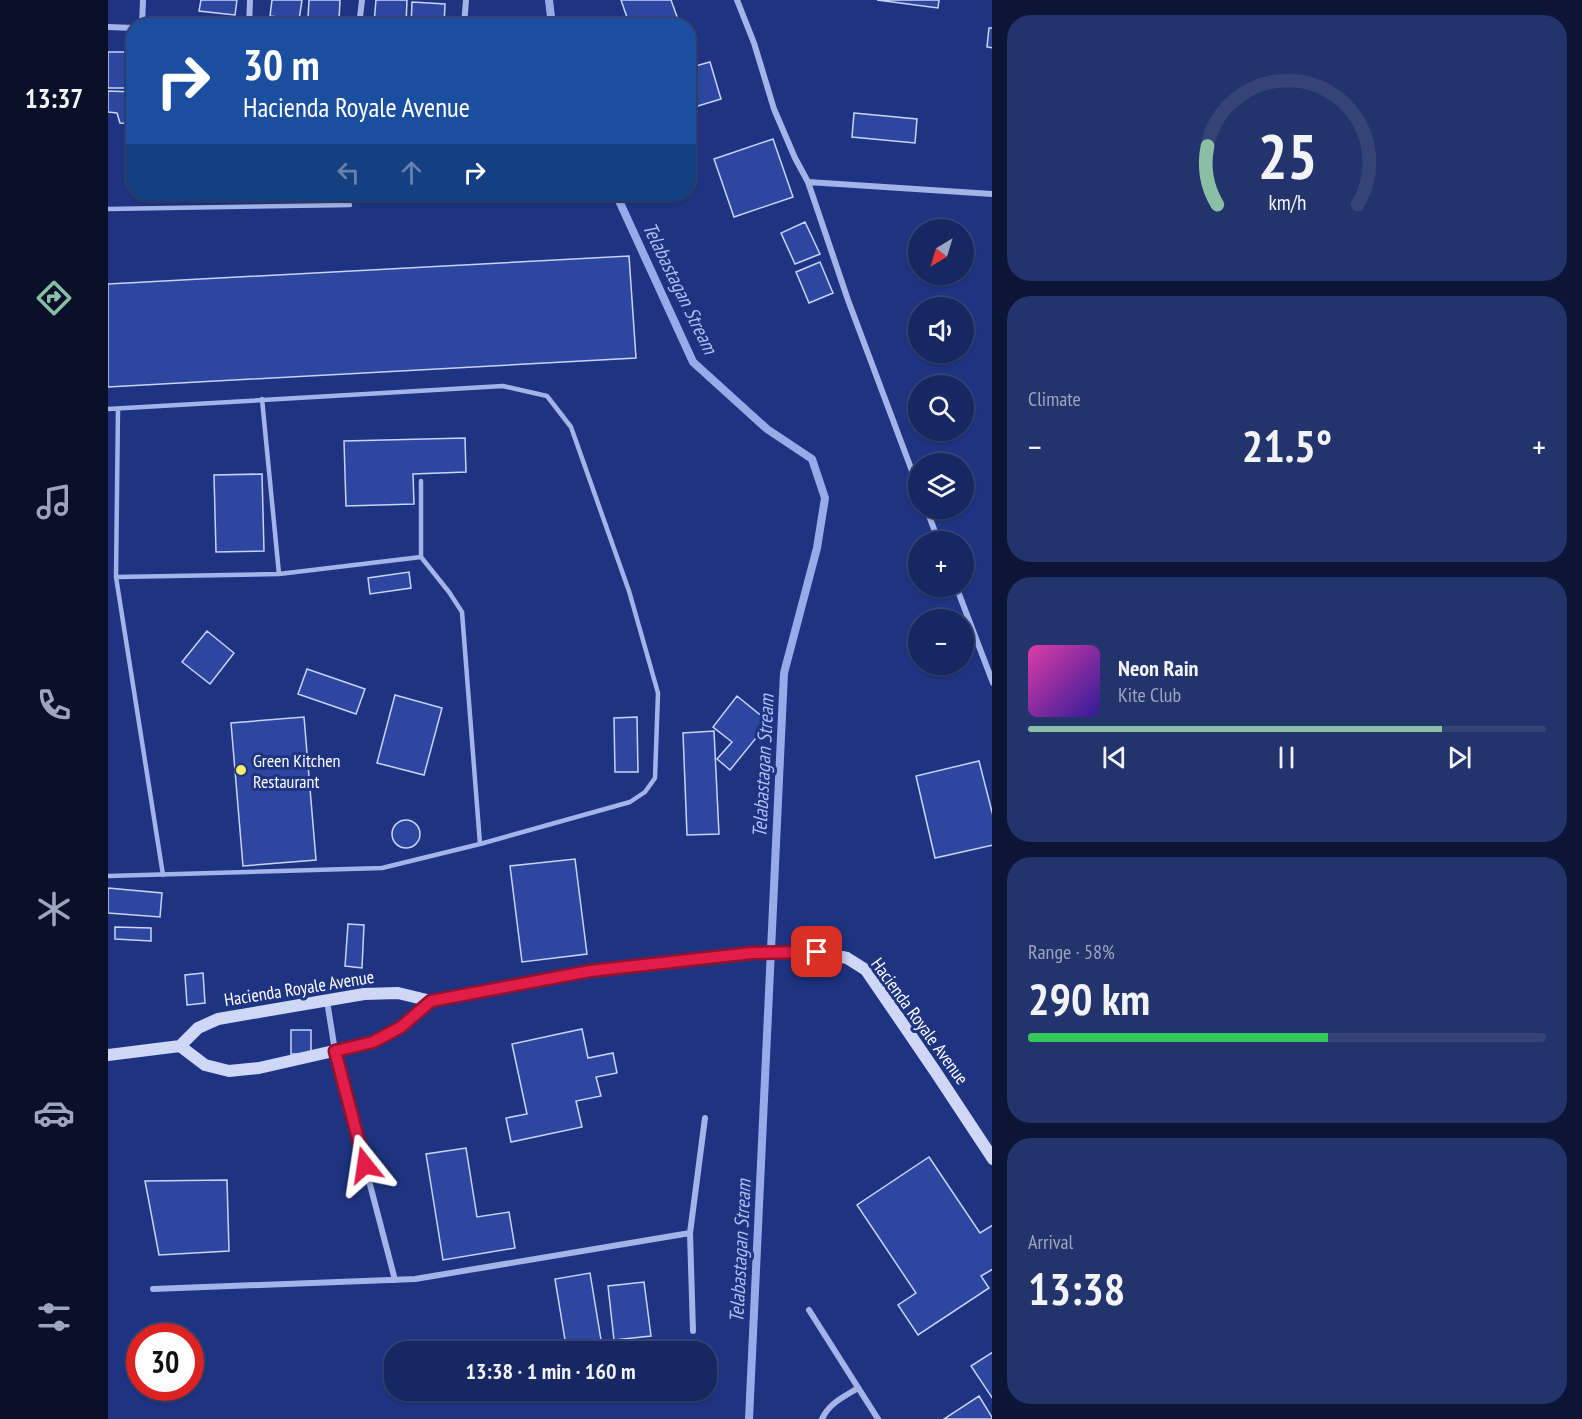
<!DOCTYPE html>
<meta charset="utf-8">
<style>
body{margin:0;font-family:"PT Sans Narrow",sans-serif;background:#23336b;color:#f1f3f6;height:100vh;display:flex;flex-direction:column;font-size:22px;white-space:nowrap}
*{box-sizing:border-box;margin:0}
p{font-size:20px;color:#9ea5be}
.icon{flex:none;width:33px;height:33px;fill:none;stroke:currentColor;stroke-width:2;stroke-linecap:round;stroke-linejoin:round}
.map{position:relative;flex:1;overflow:hidden}
.side{display:flex;flex-direction:column;gap:15px;padding:15px;background:#0c1536;width:590px}
.side>*{flex:none}
.hud{position:absolute;left:18px;top:18px;width:570px;height:183px;border-radius:24px;box-shadow:0 2px 4px #0004,0 0 0 2px #354477;background:#1a4fa0;color:#fff;overflow:hidden}
.needle{width:39px;rotate:218deg}
.buttons{position:absolute;left:800px;top:219px;display:grid;gap:12px}
.buttons a{display:grid;place-items:center;width:66px;height:66px;border-radius:50%;background:#162762;box-shadow:0 2px 4px #0004,0 0 0 2px #354477;font-size:30px}
.speed{position:absolute;left:18px;top:1323px;display:flex;gap:12px;font-size:30px;font-weight:700;text-align:center}
.speed>*{display:grid;place-content:center;width:78px;height:78px;border-radius:50%;background:#162762;box-shadow:0 2px 4px #0004,0 0 0 2px #354477;line-height:1}
.speed .limit{border:9px solid #d22;background:#fff;color:#111}
.pin{position:absolute;display:grid;place-items:center;width:51px;height:51px;color:#fff;margin:-26px;border-radius:12px;box-shadow:0 3px 9px #0006}
.me{position:absolute;width:66px;margin:-33px;rotate:345deg;stroke-linejoin:round;filter:drop-shadow(0 0 4px #0008)}
.turn{display:flex;align-items:center;gap:21px;height:126px;padding:0 18px;font-size:27px}
.turn .icon{width:78px;height:78px;stroke-width:2.5}
.turn b{display:block;font-size:42px;line-height:51px}
.lanes{display:flex;align-items:center;height:57px;padding:0 18px;background:#0003;justify-content:center;gap:30px;direction:ltr}
.lanes .off{opacity:.35}
.big{font-size:45px;font-weight:600;line-height:1.1}
.side .card{flex:1;display:flex;flex-direction:column;justify-content:center;gap:9px;min-width:0;padding:0 21px;border-radius:24px;background:#23336b}
.side .dial{align-items:center;gap:0}
.dial svg{height:156px;overflow:visible;fill:none;stroke:#354477;stroke-width:7;stroke-linecap:round;text-anchor:middle}
.dial text{fill:#f1f3f6;stroke:none}
.song{display:flex;align-items:center;gap:18px}
.cover{width:72px;height:72px;border-radius:9px;background:linear-gradient(135deg,hsl(320 70% 55%),hsl(250 70% 35%))}
.played{height:6px;border-radius:3px;background:linear-gradient(90deg,#8abfa5 80%,#354477 80%)}
.keys{display:flex;justify-content:space-around;direction:ltr}
.heat{display:flex;justify-content:space-between;align-items:center;font-size:33px;direction:ltr}
.charge{height:9px;border-radius:4px;background:linear-gradient(90deg,#34c759 58%,#354477 0)}
.trip{position:absolute;left:276px;top:1341px;width:333px;height:60px;border-radius:24px;background:#162762;box-shadow:0 2px 4px #0004,0 0 0 2px #354477;font-weight:600;line-height:60px;text-align:center}
main{display:flex;flex:1;min-height:0}
.tab-bar{display:flex;flex-direction:column;width:108px;justify-content:space-around;align-items:center;background:#091027;color:#9ea5be}
.tab-bar .icon{width:42px;height:42px}
.tab-bar .active{color:#8abfa5}
.tab-bar b{font-size:27px;color:#f1f3f6}
.map>svg:first-child{display:block}
.lines{fill:none;stroke-linecap:round;stroke-linejoin:round}
.stream{stroke:#97abeb;stroke-width:8}
.building{fill:#2d47a0;stroke:#c8d3f7;stroke-width:1.5}
.lane{stroke:#a4b4e9;stroke-width:4.5}
.street{stroke:#a4b4e9;stroke-width:6}
.secondary{stroke:#cfd7f7;stroke-width:12}
.route-casing{stroke:#92132f;stroke-width:15}
.route{stroke:#e11d48;stroke-width:10}
.poi-dot{fill:#f8ee63;stroke:#1e3482;stroke-width:2}
.labels{text-anchor:middle;dominant-baseline:central;stroke-width:6;stroke-linejoin:round;paint-order:stroke}
.poi-label{font-size:18px;fill:#fff;stroke:#1e3482;text-anchor:start}
.street-label{font-size:18px;fill:#fff;stroke:#1e3482}
.water-label{font-size:20px;font-style:italic;fill:#afbff1;stroke:#1e3482}
</style>
<main>
<nav class="tab-bar">
<b>13:37</b>
<svg class="icon active" aria-label="directions" viewBox="0 0 24 24"><path d="M12 3l9 9-9 9-9-9zM9 14v-3h6M13 9l2 2-2 2"/></svg>
<svg class="icon" aria-label="music" viewBox="0 0 24 24"><path d="M9 18V5l10-2v13"/><circle cx="6" cy="18" r="3"/><circle cx="16" cy="16" r="3"/></svg>
<svg class="icon" aria-label="phone" viewBox="0 0 24 24"><path d="M5 4h4l2 5-3 2q2 4 5 5l2-3 5 2v4C11 20 4 13 5 4z"/></svg>
<svg class="icon" aria-label="climate" viewBox="0 0 24 24"><path d="M12 3v18M4 7l16 10M4 17L20 7"/></svg>
<svg class="icon" aria-label="car" viewBox="0 0 24 24"><path d="M5 17H2v-5l4-1 3-4h7l3 4 3 1v5h-3M9 17h6M6 11h13"/><circle cx="7" cy="17" r="2"/><circle cx="17" cy="17" r="2"/></svg>
<svg class="icon" aria-label="filters" viewBox="0 0 24 24"><path d="M4 7h16M4 17h16"/><circle cx="9" cy="7" r="2"/><circle cx="15" cy="17" r="2"/></svg>
</nav>
<div class="map">
<svg width="885" height="1419" viewBox="0 0 885 1419">
<rect width="100%" height="100%" fill="#1e3482"/>
<g class="lines">
<!-- stream -->
<path class="stream" d="M441,0L444,26
M508,194L585,362L659,429L704,459L717,498L709,548L676,673L641,1419"/>
</g>
<!-- building -->
<path class="building" d="M93,0H129L127,15L91,11Z
M164,0H194L191,20L162,16Z
M201,0H232L231,20L200,18Z
M268,0H299L298,25L266,23Z
M513,0H563L572,25L522,26Z
M769,0H831L830,8Z
M304,2L337,4L336,26H303Z
M881,28H885V48L879,47Z
M0,52H26V88H0Z
M602,62L613,99L580,109V68Z
M0,91L26,92V124L12,123L9,113L0,112Z
M746,113L809,119L807,143L744,137Z
M665,139L685,197L626,217L606,159Z
M697,222L712,254L687,264L673,233Z
M521,256L528,358L0,387V284Z
M712,262L725,293L701,303L688,272Z
M357,438L358,472L305,474L306,504L238,506L236,441Z
M154,474L156,551L108,552L106,475Z
M301,572L303,588L262,594L260,578Z
M99,631L126,653L102,684L74,662Z
M199,669L257,689L248,714L190,694Z
M287,695L334,708L316,775L269,763Z
M629,696L661,722L622,770L609,759L624,742L605,727Z
M196,717L208,860L135,866L123,723Z
M529,717L530,772H507L506,718Z
M606,731L611,834L579,835L575,733Z
M871,761L885,816V845L827,858L808,776Z
M284 834a14 14 0 1 1 28 0a14 14 0 1 1-28 0Z
M467,859L479,954L414,962L402,866Z
M0,888L54,893L52,917L0,913Z
M240,924L256,925L254,968L237,966Z
M7,927L43,928V941L7,939Z
M95,973L97,1003L79,1005L77,975Z
M474,1029L480,1058L505,1053L509,1073L488,1077L493,1096L468,1101L474,1127L403,1142L398,1118L419,1114L404,1044Z
M183,1030H203V1054H183Z
M358,1148L369,1217L401,1212L407,1248L335,1260L318,1154Z
M821,1157L872,1233L885,1225V1269L873,1276L881,1288L810,1335L790,1305L808,1293L749,1205Z
M119,1180L121,1251L51,1255L37,1181Z
M482,1273L495,1352H459L447,1279Z
M536,1282L543,1336L506,1340L500,1286Z
M885,1352V1399L863,1366Z
M871,1396L885,1419H836Z"/>
<g class="lines">
<!-- lane -->
<path class="lane" d="M0,209L242,205
M154,399L171,574
M0,409L395,386L439,396L463,427L521,591L550,693L547,778L537,792L522,802L372,844L274,868L0,876
M10,409L8,577L55,875
M313,481V557L341,592L354,612L372,844
M8,577L171,574L313,557"/>
<!-- street -->
<path class="street" d="M629,0L646,43L666,109L687,158L700,182L885,194
M34,26L35,0
M141,26L142,0
M251,26L254,0
M356,26L358,0
M0,27L26,28
M700,182L740,300L810,487
M818,508L831,542
M848,586L885,683
M219,1001L227,1051L287,1280
M45,1289L307,1279L582,1233
M701,1310L770,1419
M585,1331L582,1233L597,1118
M714,1419C721,1403 736,1397 750,1388"/>
<!-- secondary -->
<path class="secondary" d="M72,1046L97,1065L121,1071L151,1068L265,1042L293,1027L323,1001
M0,1055L72,1046L90,1028L110,1019L256,994L290,993L323,1001L481,971L644,953L709,952L739,958L758,970L827,1071L885,1159"/>
</g>
<g class="lines">
<!-- route casing -->
<g class="route-casing">
<path id="route" d="M257,1165L227,1051L265,1042L293,1027L323,1001L482,971L644,953L709,952"/>
</g>
<!-- route -->
<use href="#route" class="route"/>
</g>
<!-- markers -->
<circle class="poi-dot" cx="133" cy="770" r="6"/>
<g class="labels">
<!-- poi labels -->
<g class="poi-label">
<text x="145" y="760">Green Kitchen<tspan x="145" dy="21">Restaurant</tspan></text>
</g>
<!-- street labels -->
<g class="street-label">
<text transform="translate(191 988) rotate(-9)">Hacienda Royale Avenue</text>
<text transform="translate(812 1021) rotate(54)">Hacienda Royale Avenue</text>
</g>
<!-- water labels -->
<g class="water-label">
<text transform="translate(572 288) rotate(64)">Telabastagan Stream</text>
<text transform="translate(655 766) rotate(-87)">Telabastagan Stream</text>
<text transform="translate(632 1251) rotate(-87)">Telabastagan Stream</text>
</g>
</g>
</svg>
<div class="buttons">
<a><svg class="needle" viewBox="-14 -14 28 28"><path d="M0-13l5 13h-10z" fill="#e53935"/><path d="M0 13l5-13h-10z" fill="#9ea5be"/></svg></a>
<a><svg class="icon" aria-label="sound" viewBox="0 0 24 24"><path d="M4 9h4l5-4v14l-5-4H4zM17 9q2 3 0 6"/></svg></a>
<a><svg class="icon" aria-label="search" viewBox="0 0 24 24"><circle cx="10" cy="10" r="6"/><path d="M15 15l6 6"/></svg></a>
<a><svg class="icon" aria-label="layers" viewBox="0 0 24 24"><path d="M12 4l9 5-9 5-9-5zM3 14l9 5 9-5"/></svg></a>
<a>+</a>
<a>−</a>
</div>
<div class="speed"><div class="limit">30</div></div>
<div class="pin" style="left:709px;top:952px;background:#d93025"><svg class="icon" aria-label="arrive" viewBox="0 0 24 24"><path d="M6 21V4h12l-3 4 3 4H6"/></svg></div>
<svg class="me" style="left:257px;top:1165px" viewBox="-20 -20 40 40"><path d="M0-17L14 15 0 8-14 15z" fill="#e11d48" stroke="#fff" stroke-width="4"/></svg>
<div class="trip">13:38 · 1 min · 160 m</div>
<div class="hud">
<div class="turn"><svg class="icon" aria-label="right" viewBox="0 0 24 24"><path d="M7 20v-9h11M14 6l5 5-5 5"/></svg><div><b>30 m</b>Hacienda Royale Avenue</div></div>
<div class="lanes"><svg class="icon off" aria-label="left" viewBox="0 0 24 24"><path d="M17 20v-9H6M10 6l-5 5 5 5"/></svg><svg class="icon off" aria-label="ahead" viewBox="0 0 24 24"><path d="M12 20V5M6 11l6-6 6 6"/></svg><svg class="icon" aria-label="right" viewBox="0 0 24 24"><path d="M7 20v-9h11M14 6l5 5-5 5"/></svg></div>
</div>
</div>
<section class="side">
<div class="card dial"><svg viewBox="0 0 100 80">
<path d="M14 69A42 42 0 1 1 86 69"/>
<path d="M14 69A42 42 0 0 1 9 39" stroke="#8abfa5"/>
<text x="50" y="56" font-size="32" font-weight="700">25</text>
<text x="50" y="72" font-size="11">km/h</text>
</svg></div>
<div class="card"><p>Climate</p>
<div class="heat"><a>−</a><b class="big">21.5°</b><a>+</a></div>
</div>
<div class="card">
<div class="song"><i class="cover"></i><div><b>Neon Rain</b><p>Kite Club</p></div></div>
<div class="played"></div>
<div class="keys"><svg class="icon" aria-label="previous" viewBox="0 0 24 24"><path d="M18 5L8 12l10 7zM5 5v14"/></svg><svg class="icon" aria-label="pause" viewBox="0 0 24 24"><path d="M8 5v14M16 5v14"/></svg><svg class="icon" aria-label="next" viewBox="0 0 24 24"><path d="M6 5l10 7-10 7zM19 5v14"/></svg></div>
</div>
<div class="card"><p>Range · 58%</p><b class="big">290 km</b><div class="charge"></div></div>
<div class="card"><p>Arrival</p><b class="big">13:38</b></div>
</section>
</main>
